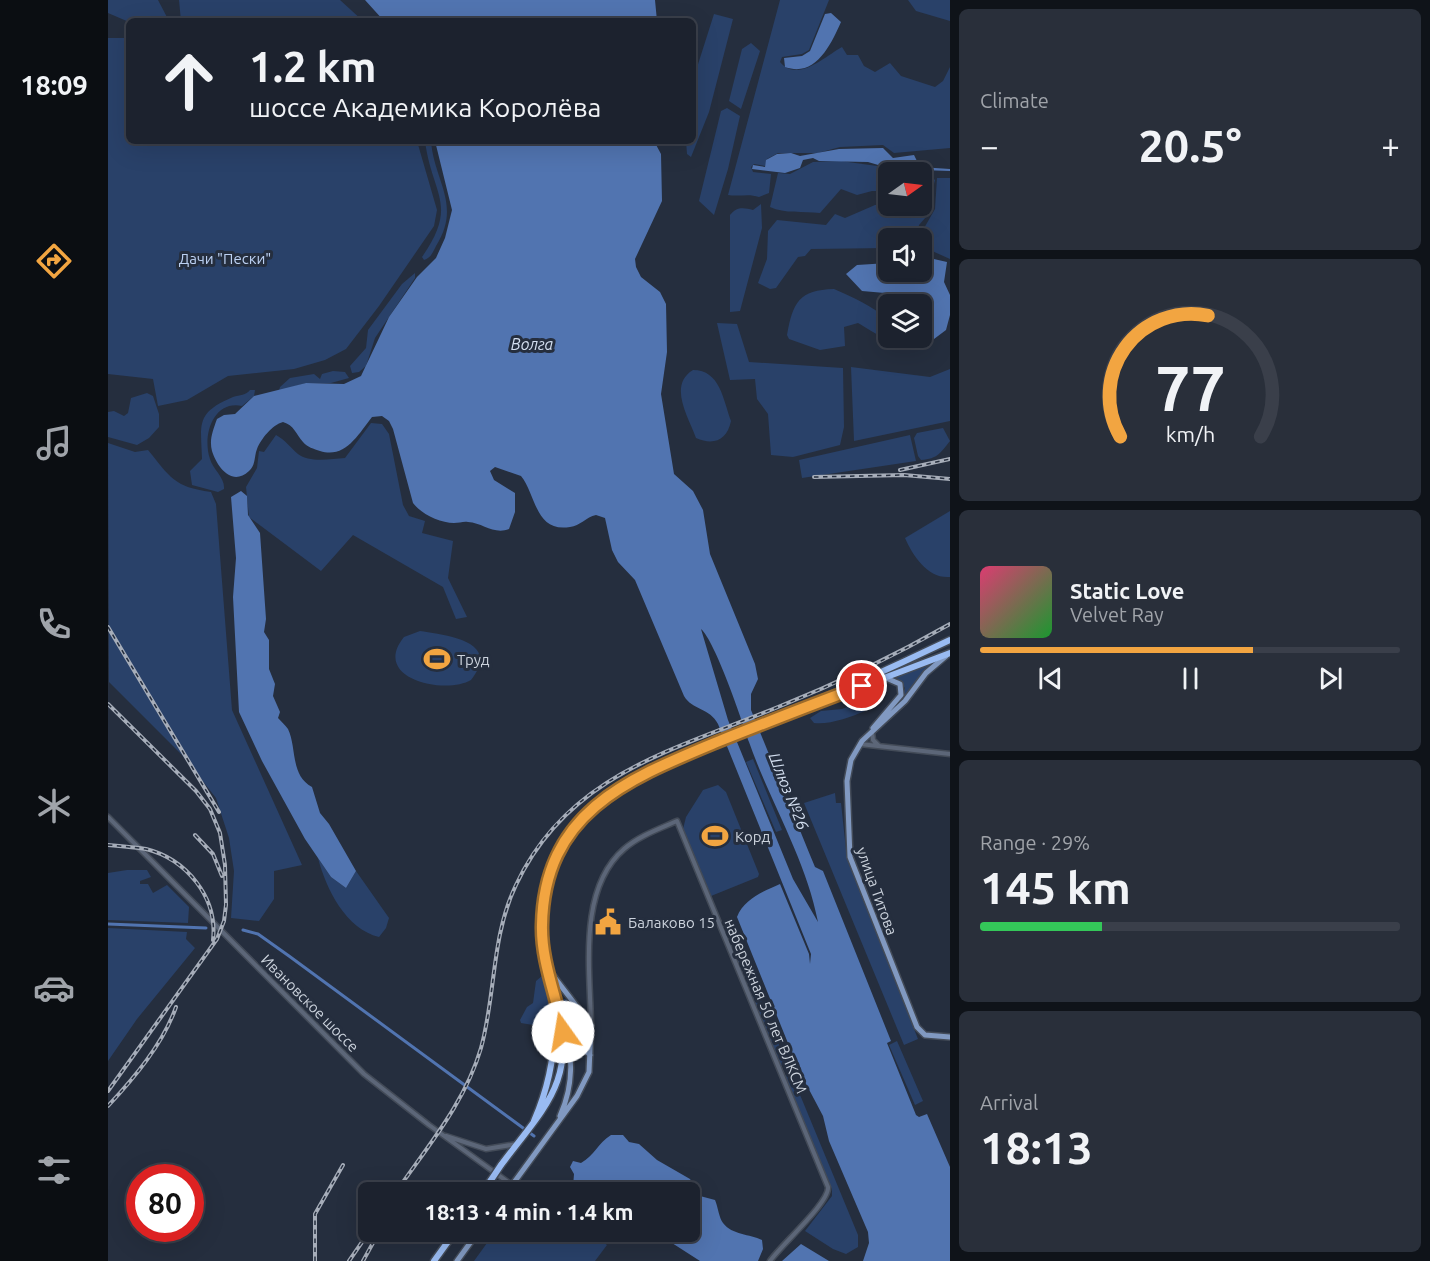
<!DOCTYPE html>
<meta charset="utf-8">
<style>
body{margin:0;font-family:Ubuntu,sans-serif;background:#292f3a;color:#f1f3f6;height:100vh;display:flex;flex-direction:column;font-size:22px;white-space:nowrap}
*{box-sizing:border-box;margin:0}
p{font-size:20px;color:#a0a4aa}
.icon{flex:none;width:33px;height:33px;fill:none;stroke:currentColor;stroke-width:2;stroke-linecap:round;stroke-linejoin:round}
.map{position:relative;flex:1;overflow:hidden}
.drawer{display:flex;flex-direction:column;gap:9px;padding:9px;background:#0f1319;width:480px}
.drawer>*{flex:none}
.hud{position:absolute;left:18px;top:18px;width:570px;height:126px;border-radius:9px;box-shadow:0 6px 24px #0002,0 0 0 2px #3a3f4a;background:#1c222e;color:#f1f3f6;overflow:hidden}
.needle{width:39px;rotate:76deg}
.fabs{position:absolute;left:770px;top:162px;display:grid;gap:12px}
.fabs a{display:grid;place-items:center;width:54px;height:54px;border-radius:9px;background:#1c222e;box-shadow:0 6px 24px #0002,0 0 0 2px #3a3f4a;font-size:30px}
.speed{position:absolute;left:18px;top:1164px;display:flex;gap:12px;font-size:30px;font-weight:700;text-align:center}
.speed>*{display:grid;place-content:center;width:78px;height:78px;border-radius:50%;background:#1c222e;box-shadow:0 6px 24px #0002,0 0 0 2px #3a3f4a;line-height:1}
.speed .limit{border:9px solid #d22;background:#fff;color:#111}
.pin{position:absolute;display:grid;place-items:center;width:51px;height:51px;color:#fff;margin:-26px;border:3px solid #fff;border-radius:50%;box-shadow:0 2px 6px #0007}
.me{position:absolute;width:66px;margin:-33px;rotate:347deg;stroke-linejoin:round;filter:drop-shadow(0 0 4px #0008)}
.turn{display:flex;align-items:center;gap:21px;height:126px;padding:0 24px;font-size:27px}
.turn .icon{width:78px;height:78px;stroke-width:2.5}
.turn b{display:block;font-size:42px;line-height:51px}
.big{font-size:45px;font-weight:700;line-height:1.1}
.drawer .widget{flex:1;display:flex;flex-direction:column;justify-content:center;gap:9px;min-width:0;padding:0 21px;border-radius:9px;background:#292f3a}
.drawer .dial{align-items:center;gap:0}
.dial svg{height:156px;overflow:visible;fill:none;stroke:#3a3f4a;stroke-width:7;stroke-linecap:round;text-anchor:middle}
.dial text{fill:#f1f3f6;stroke:none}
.song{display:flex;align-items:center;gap:18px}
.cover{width:72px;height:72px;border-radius:9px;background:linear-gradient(135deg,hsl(340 70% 55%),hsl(130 70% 35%))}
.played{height:6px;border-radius:3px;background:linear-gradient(90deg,#f2a541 65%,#3a3f4a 65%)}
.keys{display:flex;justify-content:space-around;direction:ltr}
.heat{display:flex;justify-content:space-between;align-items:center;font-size:33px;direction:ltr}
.charge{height:9px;border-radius:4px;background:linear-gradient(90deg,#34c759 29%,#3a3f4a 0)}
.trip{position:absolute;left:250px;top:1182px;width:342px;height:60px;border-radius:9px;background:#1c222e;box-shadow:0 6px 24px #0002,0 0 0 2px #3a3f4a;font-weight:700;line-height:60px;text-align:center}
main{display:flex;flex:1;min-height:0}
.menu{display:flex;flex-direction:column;width:108px;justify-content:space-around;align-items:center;background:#0b0e12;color:#a0a4aa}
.menu .icon{width:42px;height:42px}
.menu .active{color:#f2a541}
.menu b{font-size:27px;color:#f1f3f6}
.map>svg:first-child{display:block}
.green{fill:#294169}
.water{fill:#5174b0;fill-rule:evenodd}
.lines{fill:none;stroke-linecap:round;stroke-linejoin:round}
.canal{stroke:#5174b0;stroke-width:3}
.minor-casing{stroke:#434b58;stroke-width:7}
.major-casing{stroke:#434b58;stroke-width:8}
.highway-casing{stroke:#434b58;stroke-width:9}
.minor{stroke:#5c6678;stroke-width:4}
.major{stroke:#8199c1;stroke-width:5}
.highway{stroke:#99bbf2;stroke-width:6}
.rail-casing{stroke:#a6adb9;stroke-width:4}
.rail{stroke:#252e3e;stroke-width:1.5;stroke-dasharray:4.5;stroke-linecap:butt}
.highway-bridge-casing{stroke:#434b58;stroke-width:9;stroke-linecap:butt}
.highway-bridge{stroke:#99bbf2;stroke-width:6}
.route-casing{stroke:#9d6b2a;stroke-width:15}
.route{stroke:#f2a541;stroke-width:10}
.labels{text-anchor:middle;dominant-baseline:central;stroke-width:6;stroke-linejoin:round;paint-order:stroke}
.park-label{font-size:15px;fill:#bcd1f3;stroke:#252e3e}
.poi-label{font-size:15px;fill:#cbd2dc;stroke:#252e3e;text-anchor:start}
.street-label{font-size:15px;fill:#cbd2dc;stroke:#252e3e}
.water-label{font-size:16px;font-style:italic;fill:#d3deef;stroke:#252e3e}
</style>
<main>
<nav class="menu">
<b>18:09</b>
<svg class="icon active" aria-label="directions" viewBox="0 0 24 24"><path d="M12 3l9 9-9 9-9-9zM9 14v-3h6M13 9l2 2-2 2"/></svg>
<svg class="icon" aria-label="music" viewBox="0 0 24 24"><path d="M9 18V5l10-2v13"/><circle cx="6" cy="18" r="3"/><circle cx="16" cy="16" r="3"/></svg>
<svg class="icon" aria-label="phone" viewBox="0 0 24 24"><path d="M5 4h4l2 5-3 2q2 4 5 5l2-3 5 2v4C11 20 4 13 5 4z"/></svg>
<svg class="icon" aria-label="climate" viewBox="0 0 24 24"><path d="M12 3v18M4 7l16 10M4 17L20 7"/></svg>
<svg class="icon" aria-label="car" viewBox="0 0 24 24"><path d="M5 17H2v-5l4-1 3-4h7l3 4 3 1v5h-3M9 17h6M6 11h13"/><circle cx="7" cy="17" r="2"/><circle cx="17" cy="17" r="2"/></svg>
<svg class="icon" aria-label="filters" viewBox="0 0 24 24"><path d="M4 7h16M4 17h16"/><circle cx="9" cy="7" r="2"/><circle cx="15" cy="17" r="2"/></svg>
</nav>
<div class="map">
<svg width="842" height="1261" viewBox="0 0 842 1261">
<rect width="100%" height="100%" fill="#252e3e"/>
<!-- green -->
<path class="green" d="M0,0H50L61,21L21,22L0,13Z
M71,0H232L255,21H73Z
M672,0H721L701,50L694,54L674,57L672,62C690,83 716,57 734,47L739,55H750L756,66L767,72L782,63L793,76L827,87L835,81L842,67V148L786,153L775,145L732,147L710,153H670L659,159L657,166L646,164L643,167L645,172L663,174L661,193L651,197C640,193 632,197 620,195Z
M800,0H842V21L808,11Z
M606,14L625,19L601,112L583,157L579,154L578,141H585V80Z
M0,38H21V141H309L329,210L326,226L271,306L238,349L217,360L186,369L120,376L79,400L50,406L45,379L0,374Z
M643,43L652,51L633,109L621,101L634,49Z
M619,108L632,116L620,169L606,215L591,201L613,111Z
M317,141H323C326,181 354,205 328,246C325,252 323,258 316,260L314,257C351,204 324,195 317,141Z
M733,161L812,172H780V191H764L749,195L733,189L712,213C695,211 677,214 662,207L670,173L682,174L705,162Z
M813,173H819L827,180L824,192L825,209L811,225L809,238H780L779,248L703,249L697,256L690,257L668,288L662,289L650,283L659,259L660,231L669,220L718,225L727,214L737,218L767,205L813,206Z
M829,178H842V259L813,246L815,230L827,209Z
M653,204L654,228L632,311L622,312V215C628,207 635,207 645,210Z
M307,273V278L267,338L258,366L251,372L244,373L242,366L258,348L260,330L294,284Z
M726,289C746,298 763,305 780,320V338H810L815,341L816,346C794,353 769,334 750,323L736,327L737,346L712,350L681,339L679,335C685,302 691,290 726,289Z
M609,323L629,324L641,362L735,368L736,427L732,445L685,457L663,455L660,414L649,399L647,379L622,380Z
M743,367L822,377L842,369V421L746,441Z
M585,370C612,370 615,399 623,421C619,440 606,446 588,438C580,416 560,385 585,370Z
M225,371L237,372L241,378L223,383H198L171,391L172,387L182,378L206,374L212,379L214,374Z
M142,390H147L146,396L134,406C105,400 94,436 102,459C105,470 117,477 116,489L110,492L84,485L82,471L94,459C93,424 87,413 125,397C132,395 138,395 142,390Z
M39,393L45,396L51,414V427L41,438L29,445L0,437V412L6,411L16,416L20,413L23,398Z
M263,423L274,424L281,434L295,505L301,516L317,521L314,533L345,541L340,578L359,617L348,619L335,587L245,535L213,571L141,517L138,487L149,468L151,451L156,452L168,435C177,440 182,447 190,454C201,463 223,459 237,458Z
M835,428L842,441C833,452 830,459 813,460L810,456L806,438L809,433Z
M802,435L808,461L694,478L691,460Z
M0,443L27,452L40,450C62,477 66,487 103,492L108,504L124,710L194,865L166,871V899L151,921L123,918L126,871L121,838L108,798L74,755L1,682Z
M842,511V577C820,579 805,556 797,538Z
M312,631C336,635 395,640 363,680C338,695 262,679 296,637Z
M826,662L793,702L797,688L787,676Z
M758,700L760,705L757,711C743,717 721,725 706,723L702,718L713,711L734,709Z
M645,759L674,830L668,832L638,762Z
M610,785L618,792L651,874L650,877L603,896L575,829L578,817L595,790Z
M727,793L728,803H733L739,859L810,1039L796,1045L696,803Z
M210,858L223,877L238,888L248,871L281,918L278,928L271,937C238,929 218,889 210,858Z
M19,870H39L43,877L32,881V884H40L45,893L59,885L81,907L80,923L0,920V873Z
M0,928L79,932L78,939L87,948L29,1019L0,1061Z
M632,949L678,1062L672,1066L624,952Z
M434,976C443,990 445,1021 443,1038L437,1040L425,1025L413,1023L412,1020L419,1007L425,1003L428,981Z
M453,999H460L480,1026L478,1044L473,1046L464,1042Z
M789,1041L815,1101L807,1105L781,1045Z
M683,1073L750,1235V1247L738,1254L725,1249L697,1231L724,1196V1189L676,1076Z
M387,1232H480L499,1245L487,1261H366Z"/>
<!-- water -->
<path class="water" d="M257,0H547L549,21H276Z
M723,13L733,22C723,44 708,78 677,67L676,58L694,56L702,51L717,14Z
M327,141H546L553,154L554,201L527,259L528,267L533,277L552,292L558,304L559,352L553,394L566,474L585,491L595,510L602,554L647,664L650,679L643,694V710L702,855L707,867L715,871L783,1041L779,1043L808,1115L811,1117L819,1114L842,1167V1261H755L761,1243L760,1232L721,1141L715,1116L696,1080L691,1063L686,1058L629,917C636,899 656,891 672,884L701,954L702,964L703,954L610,724C602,708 584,710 576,696L527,580L510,562L504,550L497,518L488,515C478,517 472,526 462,527C427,533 428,494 413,476L387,467L382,471L386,480L407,493V512L401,529C386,535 375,523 360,522C356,521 351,523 346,523C332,523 313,514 305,503L285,429L281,421L274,416L264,417C250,435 237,459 212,451C206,449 199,447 195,442C188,434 186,425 175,422C164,425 153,439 149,449C146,456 148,465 141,471C124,487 109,467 104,451C101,440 105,430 109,419L116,415L127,414L146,396L198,383L236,384L253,376L281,317L309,277L328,258L337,238L344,210ZM593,629C607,641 634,720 641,742C662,802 698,859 710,922L685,879L620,720Z
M775,148L785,158L806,155L812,167L842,169V171L784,169L760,162L711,161L705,158L695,160L692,168L677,173L644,169L645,165L657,167L658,160L669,154L683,153L692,156L731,149Z
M817,257L839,262L836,282L842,295V315L838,330L822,342L813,331V304H794L777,293L754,291L738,274L749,265L780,263V272H813V258Z
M133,491L139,496L140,515L152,533L158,619L156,632L161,640V669L167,684L165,696L172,712L170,718C173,721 177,725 180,729C189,748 182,775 204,787L212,813L221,824L248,871L238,888L223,877L197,839L154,761L131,712L125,597L128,558L123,497Z
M503,1135H515L521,1142L531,1144L549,1160L582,1179L592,1196L607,1200C610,1207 611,1218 615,1223C624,1235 642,1234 654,1240L655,1249L650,1261H592L564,1243L538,1232H582V1192H467L465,1187L466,1174L462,1167L465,1161L473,1163C486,1156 490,1143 503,1135Z
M693,1244L721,1261H674Z"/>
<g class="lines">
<!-- canal -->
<path class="canal" d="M0,924L98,928
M135,930L150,934L181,956L426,1136"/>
<!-- minor casing -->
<g class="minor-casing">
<path id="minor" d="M764,732L765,740L771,746
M752,744L842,754
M0,817L256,1074L321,1125L404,1185
M483,1024C482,969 470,889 516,849C531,836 551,829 569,821L720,1187C722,1202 673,1245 662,1261
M338,1136L378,1149L409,1144"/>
</g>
<!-- major casing -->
<g class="major-casing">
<path id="major" d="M838,656L818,673L797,701L754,741L743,760L739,781L742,857L809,1027L817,1035L842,1037
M765,728L793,695L792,684L778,678
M462,1057L470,1050H477L482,1055
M452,1116C465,1087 466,1055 455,1025
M399,1192L469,1096L481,1072L483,1025L440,969
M349,1261L370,1232"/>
</g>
<!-- highway casing -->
<g class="highway-casing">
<path id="highway" d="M731,695L842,653
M426,1121C442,1084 450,1042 444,1001C440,970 431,939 435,907C440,867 461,826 492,801C534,765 592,749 643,729C710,701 777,671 842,640
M393,1165C438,1105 470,1080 448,1000
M374,1192L383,1180
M326,1261L347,1232"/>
</g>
<!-- minor -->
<use href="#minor" class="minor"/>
<!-- major -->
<use href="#major" class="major"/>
<!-- highway -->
<use href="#highway" class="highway"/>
<!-- rail casing -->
<g class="rail-casing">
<path id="rail" d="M792,470L842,459
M706,477L796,475L842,479
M0,627L111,812
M0,704L88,791L102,809L112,833L117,865L118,905L116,921L109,939L0,1091
M87,835L105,854L114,876
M0,845C12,846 25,847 38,849C78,859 110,897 105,940
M0,1106C26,1078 55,1044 68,1007
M288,1192C319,1147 357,1103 373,1048C388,994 383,937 408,885C460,774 566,750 670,707C730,683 786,656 842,624
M207,1261V1214L235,1165
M241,1261L261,1232
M255,1261L271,1232"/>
</g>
<!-- rail -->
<use href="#rail" class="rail"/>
<!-- highway-bridge casing -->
<g class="highway-bridge-casing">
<path id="highway-bridge" d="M383,1180L393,1165"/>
</g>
<!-- highway-bridge -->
<use href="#highway-bridge" class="highway-bridge"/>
</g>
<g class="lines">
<!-- route casing -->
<g class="route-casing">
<path id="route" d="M455,1032C449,997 433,962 434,925C436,812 520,779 609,742C657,723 705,704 754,686"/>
</g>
<!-- route -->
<use href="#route" class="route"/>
</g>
<!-- icons -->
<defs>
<g id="stadium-bare" transform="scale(2.07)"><path d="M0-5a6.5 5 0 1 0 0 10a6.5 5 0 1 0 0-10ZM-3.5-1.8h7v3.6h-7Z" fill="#f2a541" stroke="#252e3e" stroke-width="2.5" paint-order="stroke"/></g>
<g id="civic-bare" transform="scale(2.07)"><path d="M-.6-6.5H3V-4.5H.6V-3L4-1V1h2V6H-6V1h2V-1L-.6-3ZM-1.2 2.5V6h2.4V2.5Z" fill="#f2a541" stroke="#252e3e" stroke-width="2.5" paint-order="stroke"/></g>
</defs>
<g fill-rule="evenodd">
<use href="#stadium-bare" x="329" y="659"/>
<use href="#stadium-bare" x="607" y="836"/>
<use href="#civic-bare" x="500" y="922"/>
</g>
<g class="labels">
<!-- park labels -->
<g class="park-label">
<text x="117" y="258">Дачи "Пески"</text>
</g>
<!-- poi labels -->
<g class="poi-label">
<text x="349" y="659">Труд</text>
<text x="627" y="836">Корд</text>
<text x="520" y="922">Балаково 15</text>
</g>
<!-- street labels -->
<g class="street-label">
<text transform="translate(769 891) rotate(70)">улица Титова</text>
<text transform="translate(202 1003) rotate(45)">Ивановское шоссе</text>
<text transform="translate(658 1006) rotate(67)">набережная 50 лет ВЛКСМ</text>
</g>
<!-- water labels -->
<g class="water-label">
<text x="424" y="344">Волга</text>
<text transform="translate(681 791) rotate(68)">Шлюз №26</text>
</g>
</g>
</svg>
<div class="fabs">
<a><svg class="needle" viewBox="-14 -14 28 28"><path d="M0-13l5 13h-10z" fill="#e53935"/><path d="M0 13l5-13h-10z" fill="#a0a4aa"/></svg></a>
<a><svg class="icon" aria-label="sound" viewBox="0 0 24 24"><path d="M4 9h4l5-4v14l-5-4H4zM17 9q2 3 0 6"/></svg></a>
<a><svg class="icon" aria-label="layers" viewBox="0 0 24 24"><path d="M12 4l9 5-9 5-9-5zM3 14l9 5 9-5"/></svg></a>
</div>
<div class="speed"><div class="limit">80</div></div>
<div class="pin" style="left:754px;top:686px;background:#d93025"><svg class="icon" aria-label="arrive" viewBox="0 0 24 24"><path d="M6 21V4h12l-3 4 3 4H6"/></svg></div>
<svg class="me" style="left:455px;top:1032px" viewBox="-20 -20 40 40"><circle r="19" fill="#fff"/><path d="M0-13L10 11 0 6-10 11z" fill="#f2a541"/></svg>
<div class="trip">18:13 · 4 min · 1.4 km</div>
<div class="hud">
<div class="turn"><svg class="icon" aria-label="ahead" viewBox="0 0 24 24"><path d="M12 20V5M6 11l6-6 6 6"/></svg><div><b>1.2 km</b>шоссе Академика Королёва</div></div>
</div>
</div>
<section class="drawer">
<div class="widget"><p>Climate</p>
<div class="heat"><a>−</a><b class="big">20.5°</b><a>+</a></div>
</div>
<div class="widget dial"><svg viewBox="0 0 100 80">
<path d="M14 69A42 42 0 1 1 86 69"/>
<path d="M14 69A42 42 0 0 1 59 7" stroke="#f2a541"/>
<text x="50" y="56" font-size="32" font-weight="700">77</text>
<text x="50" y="72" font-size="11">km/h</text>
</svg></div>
<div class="widget">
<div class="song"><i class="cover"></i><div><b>Static Love</b><p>Velvet Ray</p></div></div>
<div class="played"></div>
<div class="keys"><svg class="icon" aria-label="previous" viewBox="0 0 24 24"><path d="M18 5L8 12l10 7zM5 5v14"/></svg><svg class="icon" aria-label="pause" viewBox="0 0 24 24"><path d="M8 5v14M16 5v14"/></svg><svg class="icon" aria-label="next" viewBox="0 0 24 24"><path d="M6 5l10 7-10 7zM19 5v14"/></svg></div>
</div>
<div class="widget"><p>Range · 29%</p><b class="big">145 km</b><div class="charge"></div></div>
<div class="widget"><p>Arrival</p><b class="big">18:13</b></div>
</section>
</main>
